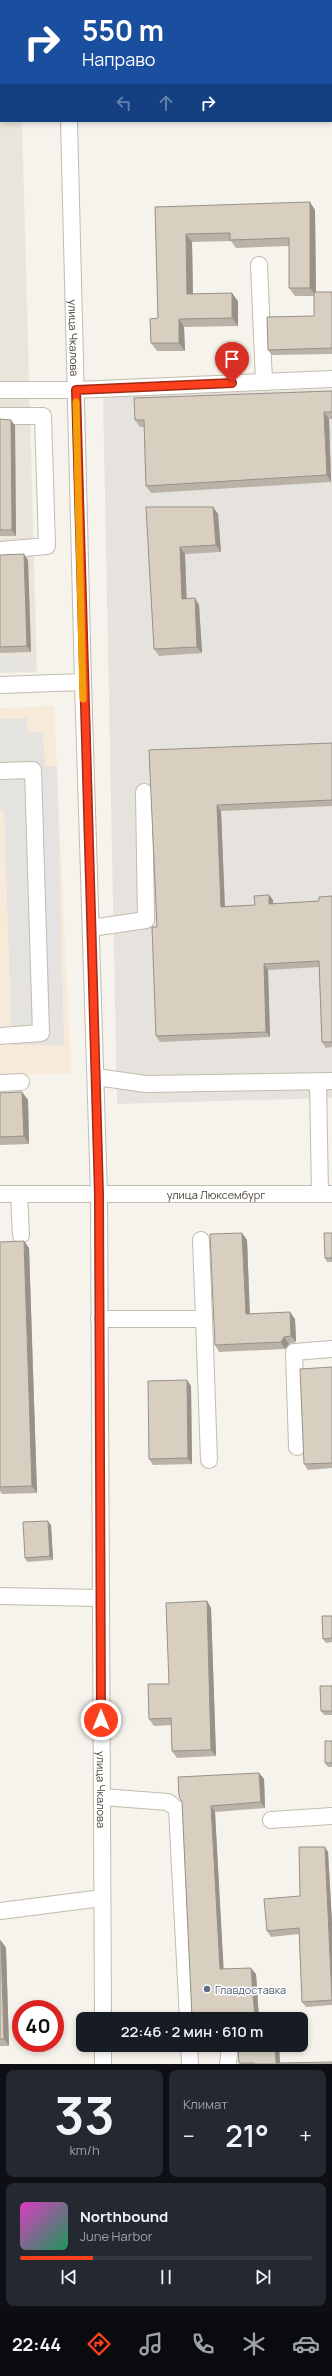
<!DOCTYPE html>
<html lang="ru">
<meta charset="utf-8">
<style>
body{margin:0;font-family:Manrope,sans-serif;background:#242831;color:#f1f3f6;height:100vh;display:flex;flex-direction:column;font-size:15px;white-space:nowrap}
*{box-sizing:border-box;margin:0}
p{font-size:13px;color:#9ea1a6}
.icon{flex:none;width:22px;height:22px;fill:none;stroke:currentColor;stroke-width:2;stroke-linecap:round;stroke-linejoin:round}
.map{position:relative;height:2064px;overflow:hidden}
.side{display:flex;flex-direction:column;gap:6px;padding:6px;background:#0d0f14;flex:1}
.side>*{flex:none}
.guide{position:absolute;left:0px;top:0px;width:332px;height:122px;box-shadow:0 2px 6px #0003;background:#1a4fa0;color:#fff;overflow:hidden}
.speed{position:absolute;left:12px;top:2000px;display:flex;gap:8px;font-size:20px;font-weight:700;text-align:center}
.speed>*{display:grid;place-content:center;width:52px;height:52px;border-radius:50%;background:#171b24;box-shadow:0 2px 6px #0003;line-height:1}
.speed .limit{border:6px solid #d22;background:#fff;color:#111}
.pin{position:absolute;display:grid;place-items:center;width:34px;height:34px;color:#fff;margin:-41px -17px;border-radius:50% 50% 50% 0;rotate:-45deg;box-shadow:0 0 4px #0007}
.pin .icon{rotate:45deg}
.me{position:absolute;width:44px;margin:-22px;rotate:0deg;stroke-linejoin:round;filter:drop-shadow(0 0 3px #0008)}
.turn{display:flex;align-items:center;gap:14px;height:84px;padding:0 16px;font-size:18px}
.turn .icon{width:52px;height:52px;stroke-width:2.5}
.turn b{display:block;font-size:28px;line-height:34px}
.lanes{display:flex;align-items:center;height:38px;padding:0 16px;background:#0003;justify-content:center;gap:20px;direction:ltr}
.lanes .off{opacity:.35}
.big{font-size:30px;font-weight:600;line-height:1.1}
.side .tile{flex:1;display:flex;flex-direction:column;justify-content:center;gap:6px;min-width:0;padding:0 14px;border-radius:8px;background:#242831}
.side .dial{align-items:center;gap:0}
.dial b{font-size:52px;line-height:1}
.song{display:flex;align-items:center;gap:12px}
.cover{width:48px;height:48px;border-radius:6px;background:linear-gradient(135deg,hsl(310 70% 55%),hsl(150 70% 35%))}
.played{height:4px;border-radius:2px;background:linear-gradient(90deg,#fc3f1d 25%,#363941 25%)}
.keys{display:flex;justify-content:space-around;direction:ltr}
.heat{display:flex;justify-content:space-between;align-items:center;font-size:22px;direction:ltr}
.side .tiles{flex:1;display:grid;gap:6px;grid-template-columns:1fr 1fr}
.tile:last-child{grid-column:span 2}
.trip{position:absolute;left:76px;top:2012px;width:232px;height:40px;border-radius:8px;background:#171b24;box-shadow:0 2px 6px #0003;font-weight:600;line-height:40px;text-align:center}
.tabs{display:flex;height:64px;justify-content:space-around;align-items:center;background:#090b0e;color:#9ea1a6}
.tabs .icon{width:28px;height:28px}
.tabs .active{color:#fc3f1d}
.tabs b{font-size:18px;color:#f1f3f6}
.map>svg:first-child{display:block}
.residential{fill:#eae5da}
.commercial{fill:#f7ead8}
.industrial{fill:#e6e2dd}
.parking{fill:#e5e3e0}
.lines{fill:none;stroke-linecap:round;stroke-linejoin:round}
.minor-casing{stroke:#c2bbae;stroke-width:18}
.minor{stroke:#fff;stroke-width:16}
.wall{fill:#bab2a6}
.shaded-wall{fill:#979187}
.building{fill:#d8cfc1;stroke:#979187}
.route-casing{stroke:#a42913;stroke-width:10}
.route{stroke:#fc3f1d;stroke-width:7}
.slow{stroke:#f59e0b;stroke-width:7}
.service-dot{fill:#5c6f8a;stroke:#fff;stroke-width:1.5}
.labels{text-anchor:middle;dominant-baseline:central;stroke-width:3;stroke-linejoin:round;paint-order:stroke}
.street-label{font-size:11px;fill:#4b4439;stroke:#fff}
.service-label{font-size:11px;fill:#4e5e75;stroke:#fff;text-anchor:start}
</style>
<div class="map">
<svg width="332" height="2064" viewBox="0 0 332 2064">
<rect width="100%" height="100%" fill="#f6f3ec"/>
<!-- residential -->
<path class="residential" d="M0,0H19L1,1V121H22L37,672L0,673Z"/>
<!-- commercial -->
<path class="commercial" d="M54,706L71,1074L0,1075V708Z"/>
<!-- industrial -->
<path class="industrial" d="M332,389V1098L117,1104L103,396Z"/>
<!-- parking -->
<path class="parking" d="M30,656L31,671L0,672V657Z
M27,718V732H43L45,766H57L64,1045H12L4,811H0V719Z"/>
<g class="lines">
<!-- minor casing -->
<g class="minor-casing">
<g id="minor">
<path d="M65,0V1"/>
<path d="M272,0L274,1"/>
<path d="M331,49L332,50"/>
<path id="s1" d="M69,121L83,682L99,1195L103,2019"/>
<path d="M259,265L264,382"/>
<path d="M0,390H76L332,379"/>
<path d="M0,416H43L47,546L0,550"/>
<path d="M0,685L83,682"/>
<path d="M0,771L33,770L41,1033L0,1036"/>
<path d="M91,928L146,920L144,792"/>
<path d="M96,1077L146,1084L332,1081"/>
<path d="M318,1081L320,1194"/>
<path d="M0,1083L21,1082"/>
<path id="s2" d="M0,1194H332"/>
<path d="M19,1194L21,1235"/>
<path d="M99,1319H204L201,1240"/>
<path d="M204,1319L209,1460"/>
<path d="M297,1447L294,1352L332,1349"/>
<path d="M0,1596L101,1598"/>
<path d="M102,1797L168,1802L177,1809L188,2019"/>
<path d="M271,1820L332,1816"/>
<path d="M0,1911L102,1898"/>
<path d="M103,2045V2064"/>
<path d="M189,2045L190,2064"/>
<path d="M228,2064L230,2045"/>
</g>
</g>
<!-- minor -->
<use href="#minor" class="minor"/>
</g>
<!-- wall -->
<path class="wall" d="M155,207L315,210L316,292H332V354L272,355L268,350L314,316V296H295L289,288V246L236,248L231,241L192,242L193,294L238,301V326L184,327L185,351H157L151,343L158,318Z
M332,391V419H329L331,482L151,493L146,486L144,427H140L135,420Z
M0,419L11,420L15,426L16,536H0Z
M146,507H213L218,514L221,552L185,554L186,599L199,605L202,653L159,656L154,649Z
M0,555L28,560L31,652L0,653Z
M332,743V806L221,811L225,906L255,905L269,895L273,900V904L319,901L332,896V1047L326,1048L322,1042L319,967L268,970L270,1037L160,1042L156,1036L157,927L149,750Z
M22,1092L28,1100L29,1144L0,1145V1093Z
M242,1233L247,1240L250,1314L295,1319L296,1342L289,1344L285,1349L219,1352L215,1345Z
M332,1233V1262H327L325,1258Z
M24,1241L29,1248L37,1493L2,1494L0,1491V1242Z
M332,1367V1468L308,1470L304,1464Z
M191,1386L192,1464L153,1465L149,1459Z
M51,1525L53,1560L27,1562L25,1558Z
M207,1601L211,1608L216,1756L177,1758L172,1751V1725L154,1726L149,1719L169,1684Z
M332,1616V1642L326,1643L323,1639Z
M332,1686V1715H324L321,1711Z
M332,1741V1767H328L325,1763Z
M259,1773L264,1779L265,1808L215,1812L223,1969L256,1974L259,2019H193L192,2017L182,1802Z
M325,1847L328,1852L332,1923V2005L306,2007L302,2002L299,1934L271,1937L267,1931L300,1896Z
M0,1941H1L6,1948L9,2046H0Z
M238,2045H279L280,2063L332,2064H240L239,2063Z"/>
<!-- shaded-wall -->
<path class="shaded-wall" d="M138,0H143L144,1H138Z
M310,202L315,210L316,296L310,288Z
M186,234L192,242L193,302L187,294Z
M232,293L238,301V326L232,318Z
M179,319L184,327L185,351L179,343Z
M324,412L329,419L331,482L327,475Z
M11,420L15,426L16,536L12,530Z
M213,507L218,514L221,552L216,545Z
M180,547L185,554L187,606L182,599Z
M24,554L28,560L31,652L27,646Z
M195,598L199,605L202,653L197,647Z
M217,805L221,811L225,912L221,907Z
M269,895L273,900V909L269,904Z
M264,964L268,970L270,1037L266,1032Z
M22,1092L28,1100L29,1144L24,1136Z
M242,1233L247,1240L250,1321L246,1314Z
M24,1241L29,1248L37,1493L32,1486Z
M290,1312L295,1319L296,1342L291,1336Z
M284,1337L289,1344L285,1349L281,1342Z
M187,1380L191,1386L192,1464L188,1458Z
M48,1521L51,1525L53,1560L50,1556Z
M207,1601L211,1608L216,1756L211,1750Z
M259,1773L264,1779L265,1808L261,1802Z
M211,1806L215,1812L224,1975L220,1969Z
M325,1847L328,1852L332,1923V1993Z
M1,1941L6,1948L9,2046L4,2039Z
M251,1968L256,1974L259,2019H255Z
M275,2045H279L280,2064L276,2063Z"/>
<!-- building -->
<path class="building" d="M110,0H138V1H110Z
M310,202V288H289V238L230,240V233L186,234L187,294L232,293V318L179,319V343H151L150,319L158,318L155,207Z
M314,292H332V348L268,350L267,317L314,316Z
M332,391V412H324L327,475L146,486L144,420H135L134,398Z
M0,419L11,420L12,530H0Z
M146,507H213L216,545L180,547L182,599L195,598L197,647L154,649Z
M24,554L27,646L0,647V555Z
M332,743V800L217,805L221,907L255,905L254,896L269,895V904L319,901V897L332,896V1042H322L319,961L264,964L266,1032L156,1036L152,927H157L149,750Z
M22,1092L24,1136L0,1137V1093Z
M242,1233L246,1314L290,1312L291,1336L284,1337L281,1342L215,1345L210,1234Z
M324,1233H332V1258H325Z
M24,1241L32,1486L0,1487V1242Z
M332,1367V1463L304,1464L300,1369Z
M187,1380L188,1458L149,1459L148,1381Z
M48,1521L50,1556L25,1558L23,1522Z
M207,1601L211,1750L172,1751L171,1718L149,1719L148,1684H169L166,1603Z
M322,1616H332V1638L323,1639Z
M320,1686H332V1711H321Z
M325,1741H332V1763H325Z
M259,1773L261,1802L211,1806L220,1969L251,1968L255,2019H237L236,2015L192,2017L182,1802L179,1796L178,1777Z
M299,1847H325L332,2000L302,2002L299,1928L267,1931L264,1899L300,1896Z
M0,1941H1L4,2039H0Z
M238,2045H275L276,2063L332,2062V2064H254V2063H239Z"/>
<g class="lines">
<!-- route casing -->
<g class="route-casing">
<path id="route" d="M101,1720L99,1195L76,390L232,383"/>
</g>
<!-- route -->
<use href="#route" class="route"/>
<!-- slow -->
<path class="slow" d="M76,402L83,699"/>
</g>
<!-- markers -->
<circle class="service-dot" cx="207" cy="1989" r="4"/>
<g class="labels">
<!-- street labels -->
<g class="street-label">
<text stroke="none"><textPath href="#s1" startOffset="217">улица Чкалова</textPath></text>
<text stroke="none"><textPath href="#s2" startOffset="216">улица Люксембург</textPath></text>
<text stroke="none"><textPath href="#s1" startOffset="1669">улица Чкалова</textPath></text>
</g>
<!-- service labels -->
<g class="service-label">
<text x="215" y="1989">Главдоставка</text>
</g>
</g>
</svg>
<div class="speed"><div class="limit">40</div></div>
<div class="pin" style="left:232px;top:383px;background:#d93025"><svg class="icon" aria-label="arrive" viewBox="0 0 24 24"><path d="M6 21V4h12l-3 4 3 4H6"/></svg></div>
<svg class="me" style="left:101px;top:1720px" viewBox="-20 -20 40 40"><circle r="17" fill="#fc3f1d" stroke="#fff" stroke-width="3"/><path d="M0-11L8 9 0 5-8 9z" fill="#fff"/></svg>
<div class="trip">22:46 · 2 мин · 610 m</div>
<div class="guide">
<div class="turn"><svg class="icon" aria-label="right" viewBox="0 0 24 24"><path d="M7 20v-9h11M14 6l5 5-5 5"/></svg><div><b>550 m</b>Направо</div></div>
<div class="lanes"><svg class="icon off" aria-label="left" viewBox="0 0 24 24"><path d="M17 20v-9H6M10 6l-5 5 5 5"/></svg><svg class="icon off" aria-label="ahead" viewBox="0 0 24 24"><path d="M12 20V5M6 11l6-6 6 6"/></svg><svg class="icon" aria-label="right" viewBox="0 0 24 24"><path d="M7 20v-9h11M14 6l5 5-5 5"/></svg></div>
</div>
</div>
<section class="side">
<div class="tiles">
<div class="tile dial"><b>33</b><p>km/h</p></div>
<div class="tile"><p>Климат</p>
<div class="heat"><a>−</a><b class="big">21°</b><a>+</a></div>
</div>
<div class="tile">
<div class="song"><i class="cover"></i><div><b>Northbound</b><p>June Harbor</p></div></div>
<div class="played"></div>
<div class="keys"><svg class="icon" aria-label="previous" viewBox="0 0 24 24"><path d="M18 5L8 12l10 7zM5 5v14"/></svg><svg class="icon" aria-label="pause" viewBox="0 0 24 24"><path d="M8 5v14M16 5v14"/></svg><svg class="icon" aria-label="next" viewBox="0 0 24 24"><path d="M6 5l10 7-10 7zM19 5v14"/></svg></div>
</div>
</div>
</section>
<nav class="tabs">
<b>22:44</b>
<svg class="icon active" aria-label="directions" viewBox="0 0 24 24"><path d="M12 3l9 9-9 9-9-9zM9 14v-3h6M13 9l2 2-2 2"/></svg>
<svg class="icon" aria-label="music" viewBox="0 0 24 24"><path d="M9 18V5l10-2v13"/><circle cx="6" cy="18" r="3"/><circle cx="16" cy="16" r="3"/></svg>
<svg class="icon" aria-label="phone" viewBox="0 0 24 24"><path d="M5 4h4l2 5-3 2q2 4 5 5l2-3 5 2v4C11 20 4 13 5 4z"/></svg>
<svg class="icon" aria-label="climate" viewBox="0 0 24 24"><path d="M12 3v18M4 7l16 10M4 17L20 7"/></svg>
<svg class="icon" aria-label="car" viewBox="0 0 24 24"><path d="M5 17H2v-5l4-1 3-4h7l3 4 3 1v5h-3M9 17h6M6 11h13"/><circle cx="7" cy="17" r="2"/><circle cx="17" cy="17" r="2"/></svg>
</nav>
